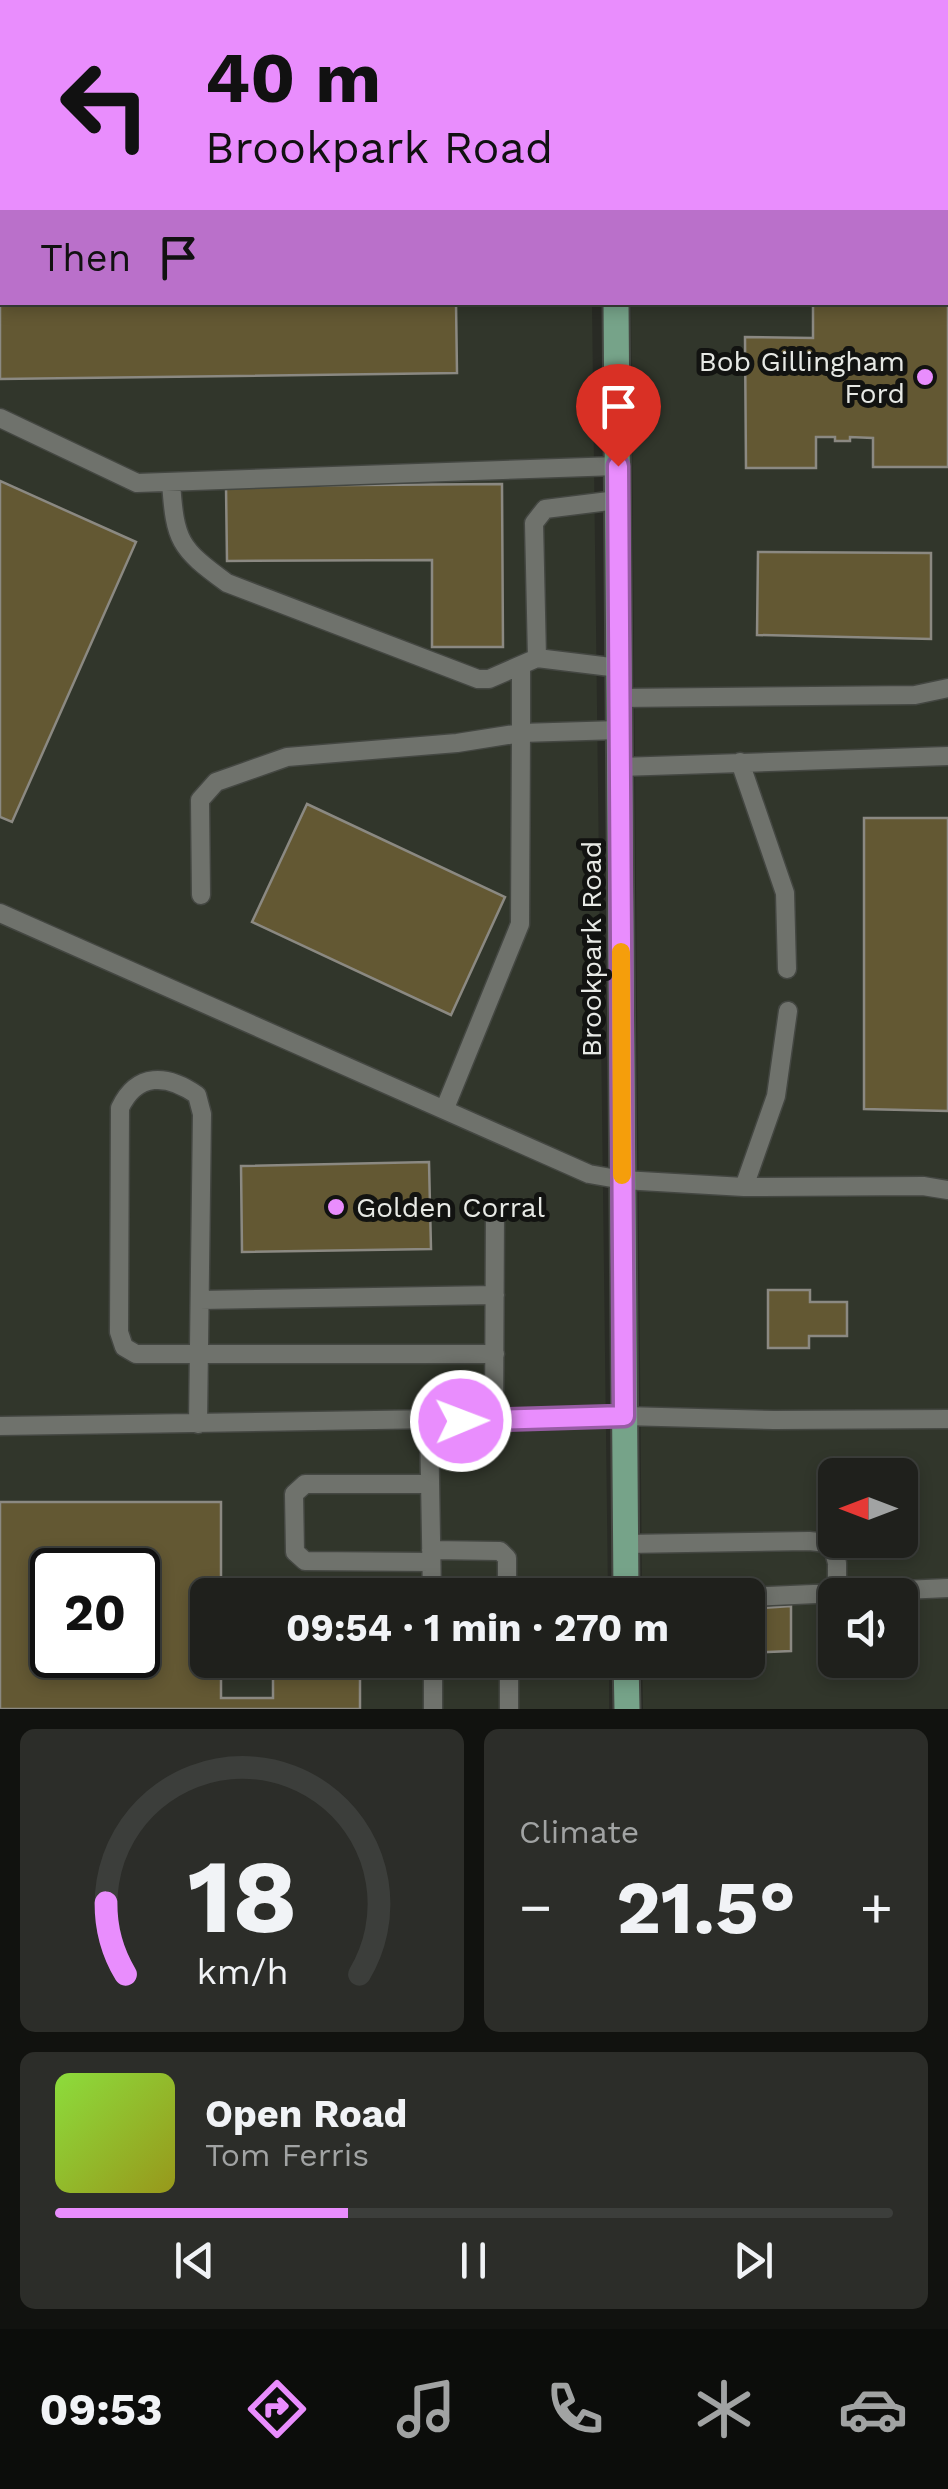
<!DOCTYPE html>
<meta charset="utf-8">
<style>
body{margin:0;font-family:"Work Sans",sans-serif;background:#2c2d29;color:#f1f3f6;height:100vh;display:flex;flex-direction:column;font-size:38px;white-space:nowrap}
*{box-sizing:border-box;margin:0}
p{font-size:32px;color:#a1a3a3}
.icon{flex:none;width:55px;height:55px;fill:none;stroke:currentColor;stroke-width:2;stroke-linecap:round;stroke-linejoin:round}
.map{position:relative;height:1709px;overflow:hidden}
.panel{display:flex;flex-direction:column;gap:20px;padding:20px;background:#11120f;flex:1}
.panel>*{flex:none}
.guide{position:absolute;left:0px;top:0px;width:950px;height:305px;box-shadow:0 5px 15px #0003,0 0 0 2px #3c3e3b;background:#e98dfd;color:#111;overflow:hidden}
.needle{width:65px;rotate:270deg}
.fabs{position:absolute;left:818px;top:1458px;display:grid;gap:20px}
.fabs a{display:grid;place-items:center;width:100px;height:100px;border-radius:15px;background:#1f201c;box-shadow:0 5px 15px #0003,0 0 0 2px #3c3e3b;font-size:50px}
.speed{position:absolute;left:30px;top:1548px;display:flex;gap:20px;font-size:50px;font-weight:700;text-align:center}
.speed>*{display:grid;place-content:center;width:130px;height:130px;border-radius:50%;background:#1f201c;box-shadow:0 5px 15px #0003,0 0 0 2px #3c3e3b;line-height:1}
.speed .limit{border:5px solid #111;border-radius:15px;background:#fff;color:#111}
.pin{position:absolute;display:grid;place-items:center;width:85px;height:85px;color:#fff;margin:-102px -42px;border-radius:50% 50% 50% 0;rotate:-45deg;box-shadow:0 0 10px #0007}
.pin .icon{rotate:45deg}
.me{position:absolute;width:110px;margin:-55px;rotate:89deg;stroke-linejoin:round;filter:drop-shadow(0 0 8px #0008)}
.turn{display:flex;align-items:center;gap:35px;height:210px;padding:0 40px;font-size:45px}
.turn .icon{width:130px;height:130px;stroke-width:2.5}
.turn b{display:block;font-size:70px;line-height:85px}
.then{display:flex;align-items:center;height:95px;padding:0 40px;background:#0003;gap:20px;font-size:38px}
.big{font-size:75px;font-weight:700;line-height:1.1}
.panel .tile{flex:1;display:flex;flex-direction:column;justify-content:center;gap:15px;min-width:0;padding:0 35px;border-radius:15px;background:#2c2d29}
.panel .dial{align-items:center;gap:0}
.dial svg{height:260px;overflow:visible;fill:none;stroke:#3c3e3b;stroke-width:7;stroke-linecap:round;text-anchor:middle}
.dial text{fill:#f1f3f6;stroke:none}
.song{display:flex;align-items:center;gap:30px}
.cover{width:120px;height:120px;border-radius:15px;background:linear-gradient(135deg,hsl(90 70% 55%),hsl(60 70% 35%))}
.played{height:10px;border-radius:5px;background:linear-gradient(90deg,#e98dfd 35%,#3c3e3b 35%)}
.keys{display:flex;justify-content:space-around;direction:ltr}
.heat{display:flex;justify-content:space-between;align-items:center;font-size:55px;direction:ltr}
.panel .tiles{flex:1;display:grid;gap:20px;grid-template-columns:1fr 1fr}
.tile:last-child{grid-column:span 2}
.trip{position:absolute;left:190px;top:1578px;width:575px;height:100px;border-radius:15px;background:#1f201c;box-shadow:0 5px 15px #0003,0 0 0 2px #3c3e3b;font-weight:700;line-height:100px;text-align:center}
.tabs{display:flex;height:160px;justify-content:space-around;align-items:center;background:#0c0d0b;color:#a1a3a3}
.tabs .icon{width:70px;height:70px}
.tabs .current{color:#e98dfd}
.tabs b{font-size:45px;color:#f1f3f6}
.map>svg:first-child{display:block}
.built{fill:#31362b;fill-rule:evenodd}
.grass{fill:url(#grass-tufts)}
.building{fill:#635833;stroke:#8b8982;stroke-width:2.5;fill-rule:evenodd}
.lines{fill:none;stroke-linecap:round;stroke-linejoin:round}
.lane-casing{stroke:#444742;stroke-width:21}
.primary-casing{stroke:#444742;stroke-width:29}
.lane{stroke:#6f726c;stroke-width:18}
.primary{stroke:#76a389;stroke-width:25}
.route-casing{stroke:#975ca4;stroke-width:25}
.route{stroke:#e98dfd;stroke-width:18}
.slow{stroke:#f59e0b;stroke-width:18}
.poi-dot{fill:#e98dfd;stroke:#121311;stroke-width:4}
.labels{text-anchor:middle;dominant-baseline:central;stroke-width:10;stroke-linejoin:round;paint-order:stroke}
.poi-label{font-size:28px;fill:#e7e9e5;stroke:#121311;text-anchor:end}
.street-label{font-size:28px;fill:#e7e9e5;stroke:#121311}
</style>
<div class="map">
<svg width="948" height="1709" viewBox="0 0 948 1709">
<defs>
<pattern id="grass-tufts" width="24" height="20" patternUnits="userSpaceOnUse" patternTransform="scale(2.5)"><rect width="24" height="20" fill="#47301c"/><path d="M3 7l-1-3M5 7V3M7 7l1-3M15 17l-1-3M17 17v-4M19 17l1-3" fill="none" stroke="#624e3d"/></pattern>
</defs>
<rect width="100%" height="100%" fill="#292b25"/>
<!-- built -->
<path class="built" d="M0,132H2V302L592,303L608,1595H208V1660H609V1709H0ZM52,1570H138V1655H52Z
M948,249V1709H643L642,1660H748V1595H642L631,303L948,302ZM835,1475H900V1540H835ZM835,1595H900V1660H835Z"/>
<!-- grass -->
<path class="grass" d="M0,0H518V2H2L0,132Z"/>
<!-- building -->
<path class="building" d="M0,164H2V302H456L457,373L0,379Z
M948,278V467H873V438L850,437V441H835V437H816V468H746L745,337L813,338V302H948Z
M0,481L136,542L12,822L0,817Z
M502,484L503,647H432V560L227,561L226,486Z
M758,552L931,553V639L757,635Z
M307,804L505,897L451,1015L252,922Z
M864,818H948V1111L864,1109Z
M429,1162L431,1249L242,1252L241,1166Z
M768,1290H810V1302H847V1336H809V1348H768Z
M0,1502H221V1595H208V1660H221V1698H273V1660H360V1709H0ZM52,1570H138V1655H52Z
M791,1606V1651L748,1653V1609Z"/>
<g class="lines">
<!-- lane casing -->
<g class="lane-casing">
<path id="lane" d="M0,418L137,483L617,466
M171,482C175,541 179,548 227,583L478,679H489L537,658L619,668
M537,658L534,523L545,509L617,500
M619,698L915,695L948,688
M740,762L785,893L787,969
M620,767L948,756
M201,895L200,800L216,782L287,757L457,743L521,733V665
M0,913L589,1174L623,1180L744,1187L776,1096L788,1011
M445,1108L520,924L521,733L619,730
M744,1187L923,1186L948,1190
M200,1300L495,1295
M494,1421L495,1210
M429,1422L432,1595
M198,1424L202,1114L197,1095C167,1074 137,1072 120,1108L119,1332L124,1347L136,1354H495
M0,1426L624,1416L774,1420L948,1419
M430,1484H305L294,1494L295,1552L305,1561L431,1562
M625,1544L809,1541L827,1543L833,1548L837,1563V1593
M431,1550L500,1551L507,1558V1595
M748,1597L948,1588
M433,1660V1709
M509,1660V1709"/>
</g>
<!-- primary casing -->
<g class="primary-casing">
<path id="primary" d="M614,0V2
M616,302L626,1595
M626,1660L627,1709"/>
</g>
<!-- lane -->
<use href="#lane" class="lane"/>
<!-- primary -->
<use href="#primary" class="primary"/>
</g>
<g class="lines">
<!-- route casing -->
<g class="route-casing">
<path id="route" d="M461,1421L624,1416L618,466"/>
</g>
<!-- route -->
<use href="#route" class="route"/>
<!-- slow -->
<path class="slow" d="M621,952L622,1175"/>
</g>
<!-- markers -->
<g class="poi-dot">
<circle cx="925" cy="377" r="10"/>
<circle cx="336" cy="1207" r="10"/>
</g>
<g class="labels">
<!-- poi labels -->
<g class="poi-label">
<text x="905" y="361">Bob Gillingham<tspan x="905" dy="32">Ford</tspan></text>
<text x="356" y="1207" text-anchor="start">Golden Corral</text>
</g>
<!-- street labels -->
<g class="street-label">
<text transform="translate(591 949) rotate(-90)">Brookpark Road</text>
</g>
</g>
</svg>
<div class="fabs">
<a><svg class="needle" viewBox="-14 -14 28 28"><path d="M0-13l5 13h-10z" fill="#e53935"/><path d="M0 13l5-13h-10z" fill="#a1a3a3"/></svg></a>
<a><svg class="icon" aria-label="sound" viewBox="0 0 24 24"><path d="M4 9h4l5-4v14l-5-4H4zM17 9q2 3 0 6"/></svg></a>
</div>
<div class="speed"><div class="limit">20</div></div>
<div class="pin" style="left:618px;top:466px;background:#d93025"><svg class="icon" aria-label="arrive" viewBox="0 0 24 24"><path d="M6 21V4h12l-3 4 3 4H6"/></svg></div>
<svg class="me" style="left:461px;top:1421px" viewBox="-20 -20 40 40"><circle r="17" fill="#e98dfd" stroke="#fff" stroke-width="3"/><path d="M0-11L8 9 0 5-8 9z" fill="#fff"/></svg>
<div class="trip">09:54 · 1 min · 270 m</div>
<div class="guide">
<div class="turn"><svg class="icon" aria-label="left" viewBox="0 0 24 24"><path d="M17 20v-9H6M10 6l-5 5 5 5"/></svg><div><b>40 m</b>Brookpark Road</div></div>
<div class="then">Then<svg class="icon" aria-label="arrive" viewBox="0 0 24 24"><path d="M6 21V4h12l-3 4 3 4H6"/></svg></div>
</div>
</div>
<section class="panel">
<div class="tiles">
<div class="tile dial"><svg viewBox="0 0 100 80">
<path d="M14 69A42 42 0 1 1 86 69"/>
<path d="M14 69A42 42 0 0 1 8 47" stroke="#e98dfd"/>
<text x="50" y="56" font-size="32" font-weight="700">18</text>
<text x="50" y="72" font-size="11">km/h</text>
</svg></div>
<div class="tile"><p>Climate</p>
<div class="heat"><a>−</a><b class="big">21.5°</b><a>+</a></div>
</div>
<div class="tile">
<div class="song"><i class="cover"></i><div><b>Open Road</b><p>Tom Ferris</p></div></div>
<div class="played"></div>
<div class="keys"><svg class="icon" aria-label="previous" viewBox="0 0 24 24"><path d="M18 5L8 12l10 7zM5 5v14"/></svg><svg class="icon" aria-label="pause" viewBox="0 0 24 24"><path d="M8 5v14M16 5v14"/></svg><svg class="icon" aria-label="next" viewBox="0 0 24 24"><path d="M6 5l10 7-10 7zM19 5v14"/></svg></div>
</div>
</div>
</section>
<nav class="tabs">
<b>09:53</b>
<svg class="icon current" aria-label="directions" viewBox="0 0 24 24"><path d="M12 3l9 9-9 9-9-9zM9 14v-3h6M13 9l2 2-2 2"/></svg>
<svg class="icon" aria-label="music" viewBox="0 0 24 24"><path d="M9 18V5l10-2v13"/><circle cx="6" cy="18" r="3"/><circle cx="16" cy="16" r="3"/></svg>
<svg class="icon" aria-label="phone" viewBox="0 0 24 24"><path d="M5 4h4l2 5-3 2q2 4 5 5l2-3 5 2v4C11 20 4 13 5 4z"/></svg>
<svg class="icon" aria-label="climate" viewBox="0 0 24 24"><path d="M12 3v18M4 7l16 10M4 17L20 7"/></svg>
<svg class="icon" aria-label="car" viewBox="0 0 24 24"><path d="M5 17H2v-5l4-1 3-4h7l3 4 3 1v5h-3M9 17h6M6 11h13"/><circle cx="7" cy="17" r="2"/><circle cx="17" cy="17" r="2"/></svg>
</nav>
